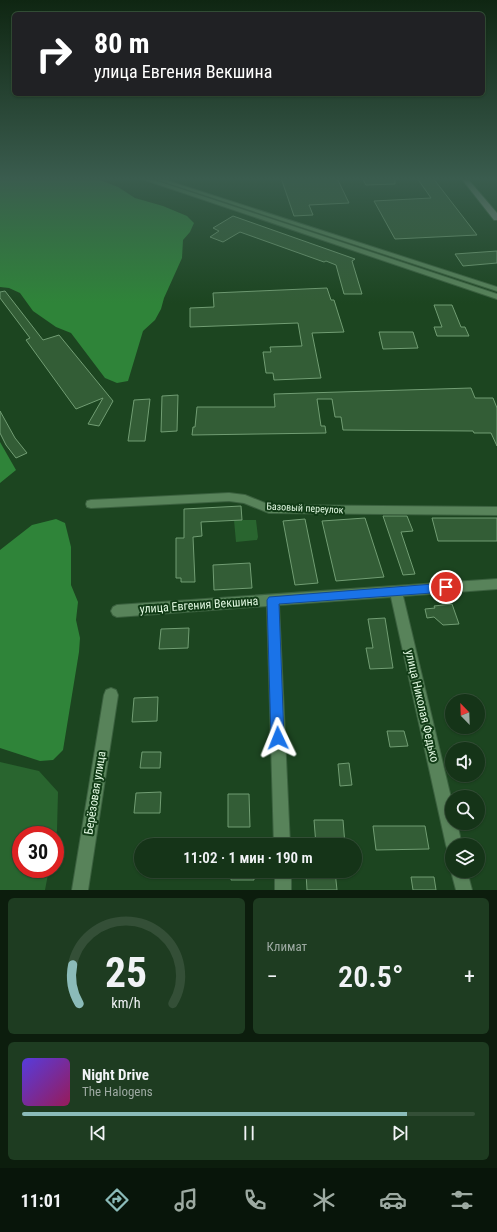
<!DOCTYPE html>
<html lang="ru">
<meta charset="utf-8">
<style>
body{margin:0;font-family:"Roboto Condensed",sans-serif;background:#1e3c21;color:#f1f3f6;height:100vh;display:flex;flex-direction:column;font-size:15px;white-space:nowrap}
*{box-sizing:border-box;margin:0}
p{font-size:13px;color:#9daaa2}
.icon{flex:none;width:22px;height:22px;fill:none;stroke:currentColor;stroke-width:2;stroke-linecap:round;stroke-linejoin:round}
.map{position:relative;height:890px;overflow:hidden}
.details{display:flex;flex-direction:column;gap:8px;padding:8px;background:#0c1d0d;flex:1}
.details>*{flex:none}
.hud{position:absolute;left:12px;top:12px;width:473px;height:84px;border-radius:6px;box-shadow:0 1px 3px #0004,0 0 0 1px #344f37;background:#202124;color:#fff;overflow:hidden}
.needle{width:26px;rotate:337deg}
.tools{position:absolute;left:445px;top:694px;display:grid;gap:8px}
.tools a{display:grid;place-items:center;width:40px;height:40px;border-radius:50%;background:#153418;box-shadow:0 1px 3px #0004,0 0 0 1px #344f37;font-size:20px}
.speed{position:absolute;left:12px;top:826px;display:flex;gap:8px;font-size:20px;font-weight:700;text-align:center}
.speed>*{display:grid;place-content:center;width:52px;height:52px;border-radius:50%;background:#153418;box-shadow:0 1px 3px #0004,0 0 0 1px #344f37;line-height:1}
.speed .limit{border:6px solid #d22;background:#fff;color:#111}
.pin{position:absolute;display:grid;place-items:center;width:34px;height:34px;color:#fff;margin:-17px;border:2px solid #fff;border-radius:50%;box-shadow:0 1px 4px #0007}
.me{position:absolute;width:44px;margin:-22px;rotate:358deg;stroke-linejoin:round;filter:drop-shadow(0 0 3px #0008)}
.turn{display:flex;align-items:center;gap:14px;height:84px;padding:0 16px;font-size:18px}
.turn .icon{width:52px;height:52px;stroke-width:2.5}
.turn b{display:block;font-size:28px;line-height:34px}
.big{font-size:30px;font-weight:600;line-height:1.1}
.details .widget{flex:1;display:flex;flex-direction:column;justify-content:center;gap:6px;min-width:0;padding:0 14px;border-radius:6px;background:#1e3c21}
.details .dial{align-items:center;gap:0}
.dial svg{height:104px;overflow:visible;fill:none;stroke:#344f37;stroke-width:7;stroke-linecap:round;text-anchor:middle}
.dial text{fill:#f1f3f6;stroke:none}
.song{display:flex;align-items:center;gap:12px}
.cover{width:48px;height:48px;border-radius:6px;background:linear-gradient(135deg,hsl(250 70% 55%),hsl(330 70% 35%))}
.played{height:4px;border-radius:2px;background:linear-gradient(90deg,#8bbbb9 85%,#344f37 85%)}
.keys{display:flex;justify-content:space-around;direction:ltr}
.heat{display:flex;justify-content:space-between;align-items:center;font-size:22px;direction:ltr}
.details .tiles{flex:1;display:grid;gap:8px;grid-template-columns:1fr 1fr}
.widget:last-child{grid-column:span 2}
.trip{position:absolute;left:134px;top:838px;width:228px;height:40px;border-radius:20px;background:#153418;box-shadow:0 1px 3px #0004,0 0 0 1px #344f37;font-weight:600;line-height:40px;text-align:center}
.menu{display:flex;height:64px;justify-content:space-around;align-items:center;background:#08150a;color:#9daaa2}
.menu .icon{width:28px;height:28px}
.menu .on{color:#8bbbb9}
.menu b{font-size:18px;color:#f1f3f6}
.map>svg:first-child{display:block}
.green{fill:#29652f}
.forest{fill:#2f8439}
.building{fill:#335d36;stroke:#719d73}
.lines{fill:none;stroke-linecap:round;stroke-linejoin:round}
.pedestrian-casing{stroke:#3b613f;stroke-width:2}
.minor-casing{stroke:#3b613f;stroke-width:2}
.secondary-casing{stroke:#3b613f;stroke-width:2}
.pedestrian{fill:#58835a;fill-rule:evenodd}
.minor{fill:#58835a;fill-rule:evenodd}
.secondary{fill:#7e8980;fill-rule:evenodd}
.route{fill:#1a73e8;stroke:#114b97}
.labels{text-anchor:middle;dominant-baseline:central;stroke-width:4;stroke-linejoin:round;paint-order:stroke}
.street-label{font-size:10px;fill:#e2f9e2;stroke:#113b16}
.near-street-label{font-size:12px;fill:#e2f9e2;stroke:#113b16}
</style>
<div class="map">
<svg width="497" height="890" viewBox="0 0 497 890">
<rect width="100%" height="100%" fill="#1c4520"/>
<!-- green -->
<path class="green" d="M234,520H256L258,537L257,540L236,542Z
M0,762L39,771L58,792L57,830L55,840V835H21V869H49L45,890H0Z"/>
<!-- forest -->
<path class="forest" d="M0,178H95L118,187L135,198L163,206L187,216L194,223L190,232L183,240L182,258L164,298L161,309L155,320L143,331L128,381L117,383L105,378L71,333L56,327L33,311L20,293L9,288L0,287Z
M0,442L16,470L0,483Z
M56,519L65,523L71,547V585L78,602L76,620L80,638L79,652L63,750L53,760L40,761L0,748V550L32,525Z"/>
<!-- building -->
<path class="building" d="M281,178H337L349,203L309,205L313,215L294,216Z
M362,178H395V184L366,185Z
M417,178H433L477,235L395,239L374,201L431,198Z
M233,216L355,259L352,261L362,294H344L336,265L326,261L324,262L240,232L223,242L210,237L219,231L213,228Z
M497,251V263L463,266L455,254Z
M327,288L331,300H334L344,332L312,333L321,378L274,380L273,373H266L263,352H271L270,347L302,346L298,323L190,327V308L214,307L213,293Z
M5,291L43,340L59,335L113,401L99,426L88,424L103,398L76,409L26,340L30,338L0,298V292Z
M434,305H452L461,327H465L469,336H437L434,327H442Z
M379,332H413L418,348L383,349Z
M471,388L475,398H493L497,408V446L491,433H474L473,431L343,430L341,417H335L332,399H317L321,426H325L326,433L192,435L193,427H195L197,407H275L274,394Z
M178,395L177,431L161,432L162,396Z
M150,399L145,441H128L134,400Z
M0,411L15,438L27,453L16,458L6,445L0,433Z
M241,506L242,520L201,522L202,536L193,537L195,582H181V578H176V538H184V509Z
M383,516H407L413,531L401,532L415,574L403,575Z
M365,518L384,577L336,581L322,521Z
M432,518H497V541H438Z
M305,519L318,583L295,585L283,521Z
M250,563L252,588L214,590L213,565Z
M452,604L459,624L443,625L434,617L427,618L425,609L435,608L434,606Z
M385,618L393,668L370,669L366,648H373L368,619Z
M189,628L188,648L159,649L161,629Z
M158,697L157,721L132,722L134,698Z
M387,731H404L408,746L390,747Z
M142,752H161L160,768H140Z
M349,763L352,785L340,786L338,764Z
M161,792L160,813H134L136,793Z
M228,794H249L250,827H228Z
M314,820H343L345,845H316Z
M373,826H425L429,849L376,850Z
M231,871H254V880H231Z
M335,871L337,890H307L306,873Z
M411,877H434L436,890H413Z"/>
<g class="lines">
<!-- pedestrian casing -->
<g class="pedestrian-casing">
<path id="pedestrian" d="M152,178H159L497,287V291Z"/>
</g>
<!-- minor casing -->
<g class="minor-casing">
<path id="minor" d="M139,178H148L497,294V299Z
M229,493L245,495L270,505L497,507V515L269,513L244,503L229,501L91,508L87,507L86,504L87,501L91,500Z
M497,579V589L403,596L452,802V823H457L462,845H452V852L448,851L446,845L391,597L279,605L290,845H274L267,606L117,617L113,615L111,611L113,607L117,605Z
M111,688L116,690L118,695L88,890H72L104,695L106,690Z
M452,868V871H467L472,890H456L451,871Z
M275,871H291V890H275Z"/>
</g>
<!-- secondary casing -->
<g class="secondary-casing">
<path id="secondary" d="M461,178H467L497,213V220H494Z"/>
</g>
<!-- pedestrian -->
<use href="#pedestrian" class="pedestrian"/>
<!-- minor -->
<use href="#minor" class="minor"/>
<!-- secondary -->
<use href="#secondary" class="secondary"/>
</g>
<!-- sky -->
<linearGradient id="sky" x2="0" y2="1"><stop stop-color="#0f2612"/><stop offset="0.59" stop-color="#3a5c4e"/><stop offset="1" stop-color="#3a5c4e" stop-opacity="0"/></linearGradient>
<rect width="497" height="303" fill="url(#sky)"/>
<!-- route -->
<path class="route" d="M446,583L450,584L452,587L450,591L446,592L279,604L284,738L282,742L278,744L273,742L271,738L267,600L269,597Z"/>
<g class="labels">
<!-- street labels -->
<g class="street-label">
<text transform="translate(305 508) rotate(3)">Базовый переулок</text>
</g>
<!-- near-street labels -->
<g class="near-street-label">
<text transform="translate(199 605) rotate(-4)">улица Евгения Векшина</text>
<text transform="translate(422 706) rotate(77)">улица Николая Федько</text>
<text transform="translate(95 793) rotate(-81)">Берёзовая улица</text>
</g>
</g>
</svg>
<div class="tools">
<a><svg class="needle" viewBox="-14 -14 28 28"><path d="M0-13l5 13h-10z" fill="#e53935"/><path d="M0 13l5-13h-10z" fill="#9daaa2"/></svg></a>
<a><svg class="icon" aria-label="sound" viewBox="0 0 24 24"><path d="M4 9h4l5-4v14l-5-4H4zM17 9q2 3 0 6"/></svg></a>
<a><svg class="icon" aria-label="search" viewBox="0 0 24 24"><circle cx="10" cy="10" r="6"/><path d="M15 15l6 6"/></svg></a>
<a><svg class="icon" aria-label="layers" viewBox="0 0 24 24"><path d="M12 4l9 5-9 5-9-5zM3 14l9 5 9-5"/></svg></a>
</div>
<div class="speed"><div class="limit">30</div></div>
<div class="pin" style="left:446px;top:587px;background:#d93025"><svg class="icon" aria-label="arrive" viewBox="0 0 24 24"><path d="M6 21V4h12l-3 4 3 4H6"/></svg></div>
<svg class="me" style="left:278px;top:738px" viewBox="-20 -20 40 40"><path d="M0-17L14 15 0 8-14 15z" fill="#1a73e8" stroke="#fff" stroke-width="4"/></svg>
<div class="trip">11:02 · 1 мин · 190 m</div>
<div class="hud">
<div class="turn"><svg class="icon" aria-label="right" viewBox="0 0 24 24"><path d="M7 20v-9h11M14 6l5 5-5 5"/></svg><div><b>80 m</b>улица Евгения Векшина</div></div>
</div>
</div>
<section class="details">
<div class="tiles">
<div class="widget dial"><svg viewBox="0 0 100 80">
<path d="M14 69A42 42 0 1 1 86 69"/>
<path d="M14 69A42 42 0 0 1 9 39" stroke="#8bbbb9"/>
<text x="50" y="56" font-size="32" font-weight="700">25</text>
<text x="50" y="72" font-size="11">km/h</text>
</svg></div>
<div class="widget"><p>Климат</p>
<div class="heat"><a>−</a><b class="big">20.5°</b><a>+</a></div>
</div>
<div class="widget">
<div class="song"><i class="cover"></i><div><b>Night Drive</b><p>The Halogens</p></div></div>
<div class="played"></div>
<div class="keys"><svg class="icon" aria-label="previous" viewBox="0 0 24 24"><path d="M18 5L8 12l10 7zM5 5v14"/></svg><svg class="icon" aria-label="pause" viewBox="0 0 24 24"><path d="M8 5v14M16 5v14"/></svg><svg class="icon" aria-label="next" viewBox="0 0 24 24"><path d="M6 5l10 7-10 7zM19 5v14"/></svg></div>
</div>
</div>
</section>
<nav class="menu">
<b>11:01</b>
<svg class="icon on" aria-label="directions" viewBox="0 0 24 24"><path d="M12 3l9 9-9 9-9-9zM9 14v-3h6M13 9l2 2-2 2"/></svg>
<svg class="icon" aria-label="music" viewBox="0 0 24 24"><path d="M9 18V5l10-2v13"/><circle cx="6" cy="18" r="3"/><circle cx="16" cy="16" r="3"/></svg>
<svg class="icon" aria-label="phone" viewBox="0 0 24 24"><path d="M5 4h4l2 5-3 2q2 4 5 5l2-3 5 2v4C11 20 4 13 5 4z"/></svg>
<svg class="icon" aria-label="climate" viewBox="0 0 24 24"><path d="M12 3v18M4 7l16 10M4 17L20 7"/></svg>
<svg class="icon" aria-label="car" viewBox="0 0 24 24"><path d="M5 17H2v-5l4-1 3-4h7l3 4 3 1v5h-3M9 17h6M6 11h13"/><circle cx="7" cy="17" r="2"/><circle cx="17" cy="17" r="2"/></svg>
<svg class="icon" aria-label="filters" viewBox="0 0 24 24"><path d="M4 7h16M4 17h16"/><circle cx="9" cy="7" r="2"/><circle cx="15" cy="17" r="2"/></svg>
</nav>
